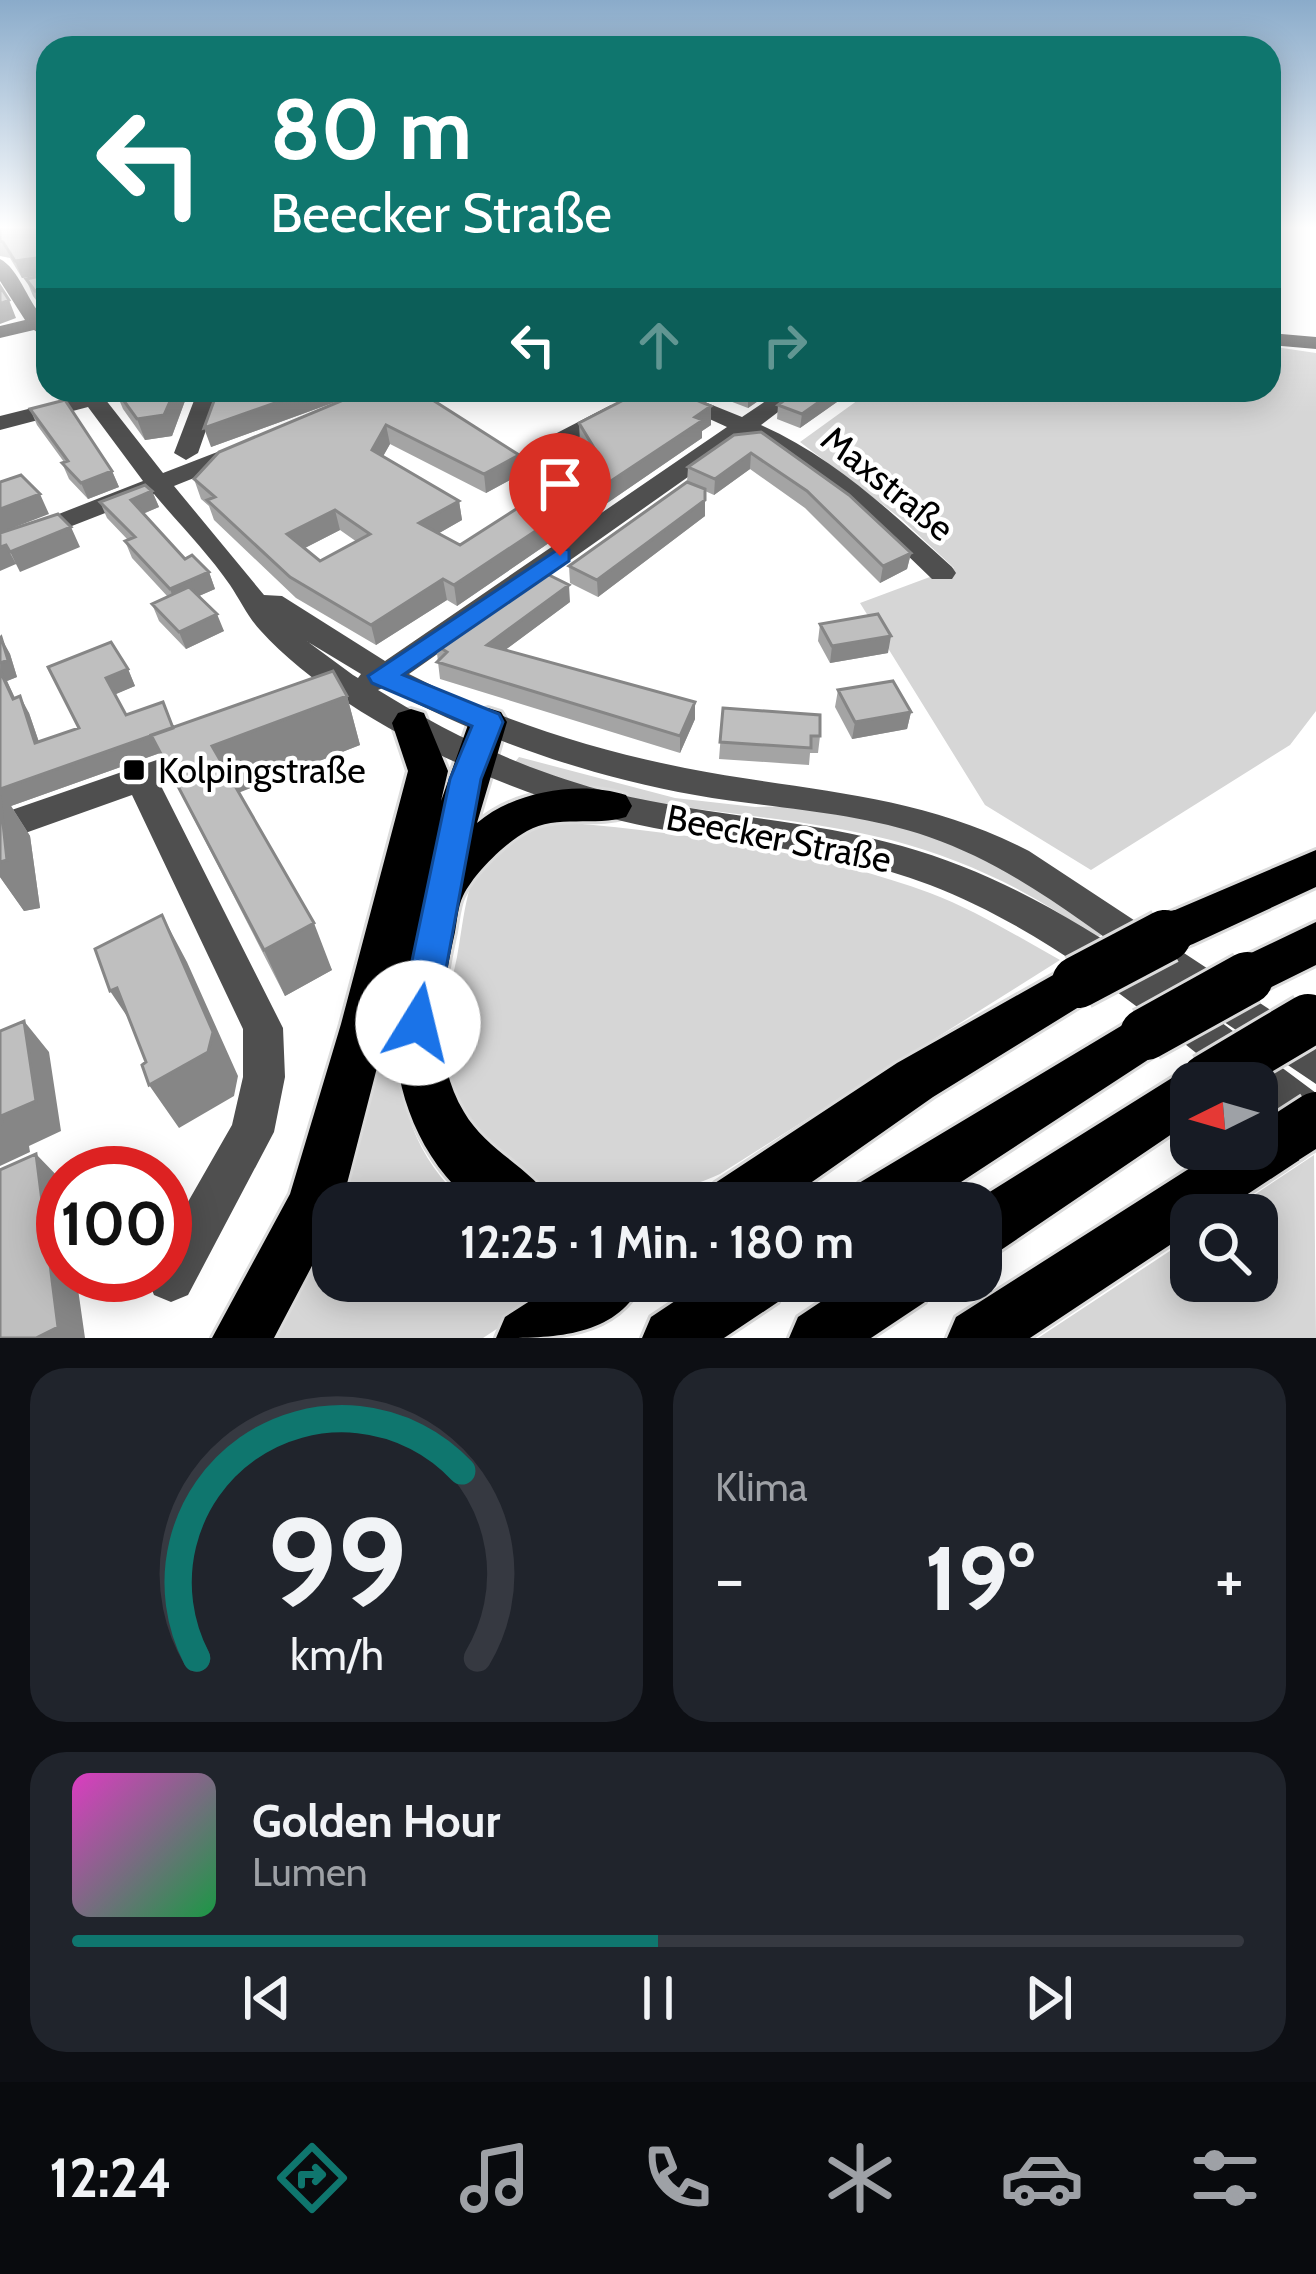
<!DOCTYPE html>
<html lang="de">
<meta charset="utf-8">
<style>
body{margin:0;font-family:Cabin,sans-serif;background:#20242c;color:#f1f3f6;height:100vh;display:flex;flex-direction:column;font-size:45px;white-space:nowrap}
*{box-sizing:border-box;margin:0}
p{font-size:39px;color:#9ea1a6}
.icon{flex:none;width:66px;height:66px;fill:none;stroke:currentColor;stroke-width:2;stroke-linecap:round;stroke-linejoin:round}
.map{position:relative;height:1338px;overflow:hidden}
.side{display:flex;flex-direction:column;gap:30px;padding:30px;background:#0d0f14;flex:1}
.side>*{flex:none}
.banner{position:absolute;left:36px;top:36px;width:1245px;height:366px;border-radius:36px;box-shadow:0 6px 30px #0003;background:#0f766e;color:#fff;overflow:hidden}
.needle{width:78px;rotate:265deg}
.buttons{position:absolute;left:1170px;top:1062px;display:grid;gap:24px}
.buttons a{display:grid;place-items:center;width:108px;height:108px;border-radius:24px;background:#171b24;box-shadow:0 6px 30px #0003;font-size:60px}
.speed{position:absolute;left:36px;top:1146px;display:flex;gap:24px;font-size:60px;font-weight:700;text-align:center}
.speed>*{display:grid;place-content:center;width:156px;height:156px;border-radius:50%;background:#171b24;box-shadow:0 6px 30px #0003;line-height:1}
.speed .limit{border:18px solid #d22;background:#fff;color:#111}
.pin{position:absolute;display:grid;place-items:center;width:102px;height:102px;color:#fff;margin:-123px -51px;border-radius:50% 50% 50% 0;rotate:-45deg;box-shadow:0 0 12px #0007}
.pin .icon{rotate:45deg}
.me{position:absolute;width:132px;margin:-66px;rotate:9deg;stroke-linejoin:round;filter:drop-shadow(0 0 9px #0008)}
.turn{display:flex;align-items:center;gap:42px;height:252px;padding:0 36px;font-size:54px}
.turn .icon{width:156px;height:156px;stroke-width:2.5}
.turn b{display:block;font-size:84px;line-height:102px}
.lanes{display:flex;align-items:center;height:114px;padding:0 36px;background:#0003;justify-content:center;gap:60px;direction:ltr}
.lanes .off{opacity:.35}
.big{font-size:90px;font-weight:700;line-height:1.1}
.side .widget{flex:1;display:flex;flex-direction:column;justify-content:center;gap:18px;min-width:0;padding:0 42px;border-radius:36px;background:#20242c}
.side .dial{align-items:center;gap:0}
.dial svg{height:312px;overflow:visible;fill:none;stroke:#363941;stroke-width:7;stroke-linecap:round;text-anchor:middle}
.dial text{fill:#f1f3f6;stroke:none}
.song{display:flex;align-items:center;gap:36px}
.cover{width:144px;height:144px;border-radius:18px;background:linear-gradient(135deg,hsl(310 70% 55%),hsl(140 70% 35%))}
.played{height:12px;border-radius:6px;background:linear-gradient(90deg,#0f766e 50%,#363941 50%)}
.keys{display:flex;justify-content:space-around;direction:ltr}
.heat{display:flex;justify-content:space-between;align-items:center;font-size:66px;direction:ltr}
.side .tiles{flex:1;display:grid;gap:30px;grid-template-columns:1fr 1fr}
.widget:last-child{grid-column:span 2}
.trip{position:absolute;left:312px;top:1182px;width:690px;height:120px;border-radius:36px;background:#171b24;box-shadow:0 6px 30px #0003;font-weight:700;line-height:120px;text-align:center}
.dock{display:flex;height:192px;justify-content:space-around;align-items:center;background:#090b0e;color:#9ea1a6}
.dock .icon{width:84px;height:84px}
.dock .current{color:#0f766e}
.dock b{font-size:54px;color:#f1f3f6}
.map>svg:first-child{display:block}
.green{fill:#d6d6d6}
.lines{fill:none;stroke-linecap:round;stroke-linejoin:round}
.highway-casing{stroke:#dbdbdb;stroke-width:6}
.minor{fill:#4f4f4f;fill-rule:evenodd}
.highway{fill:#000;fill-rule:evenodd}
.highway-bridge-far1-casing{stroke:#dbdbdb;stroke-width:46;stroke-linecap:butt}
.highway-bridge-casing{stroke:#dbdbdb;stroke-width:58;stroke-linecap:butt}
.highway-bridge-far1{stroke:#000;stroke-width:40}
.highway-bridge{stroke:#000;stroke-width:52}
.wall{fill:#a4a4a4;fill-rule:evenodd}
.shaded-wall{fill:#868686}
.building{fill:#bfbfbf;stroke:#868686;stroke-width:3;fill-rule:evenodd}
.route{fill:#1a73e8;stroke:#114b97;stroke-width:3}
.poi-dot{fill:#000;stroke:#fff;stroke-width:4.5}
.labels{text-anchor:middle;dominant-baseline:central;stroke-width:9;stroke-linejoin:round;paint-order:stroke}
.street-label{font-size:36px;fill:#000;stroke:#fff}
.poi-label{font-size:36px;fill:#000;stroke:#fff;text-anchor:start}
</style>
<div class="map">
<svg width="1316" height="1338" viewBox="0 0 1316 1338">
<rect width="100%" height="100%" fill="#fff"/>
<!-- green -->
<path class="green" d="M1269,346L1316,353V711L1290,745L1091,870L985,805L860,603L954,568L900,518L800,442L872,390H1269Z
M519,757L675,798L755,807L804,806L913,829L1000,862L1108,932L1096,938C1033,892 966,860 891,840C801,817 709,814 619,797C583,790 549,775 515,762Z
M444,797C416,929 346,1098 466,1203H335L436,798Z
M571,823C681,832 827,854 930,893C975,910 1017,936 1060,960L720,1174C625,1216 512,1224 460,1115C453,1101 439,1081 438,1066C437,1031 450,992 457,957C463,926 466,878 486,852C503,830 545,826 571,823Z
M1314,1155L1316,1338H1038L1191,1237V1281H1257V1215H1224Z
M333,1210V1281H570L483,1338H273Z"/>
<g class="lines">
<!-- highway casing -->
<g class="highway-casing">
<path id="highway" d="M488,708L501,712L507,722L477,823C514,791 580,780 626,795L632,806L626,817C595,827 557,814 527,831C505,843 474,873 463,896C458,906 457,921 455,932C442,990 431,1058 464,1112C487,1152 537,1171 551,1203H473C412,1153 387,1071 396,994L342,1203H333V1226L274,1338H212L290,1194L341,1024L408,771L392,723L398,713L411,709L424,713L448,771L441,801L469,722L475,712Z
M1316,850V887L1193,944L1177,950L1161,944L1154,930L1161,916Z
M1316,922V965L1247,999L1230,993L1223,978L1230,963Z
M1078,961L1095,967L1102,982L1095,997L933,1097L782,1203H707L715,1183L897,1063Z
M1146,1011L1163,1018L1171,1034L1163,1050L929,1203H851L859,1183Z
M1191,1066L1209,1073L1213,1083H1191V1121L1001,1250L981,1258V1203H972Z
M1285,1112L1304,1119L1311,1138L1304,1157L1216,1215H1191V1231L1030,1338H947L956,1317L1220,1149H1257V1125Z
M561,1281H643C617,1338 553,1338 496,1338L505,1317Z
M705,1281H786L778,1302L724,1338H642L651,1317Z
M852,1281H933L925,1302L871,1338H789L798,1317Z"/>
</g>
<!-- minor -->
<path class="minor" d="M0,259C19,269 27,300 42,316L48,315V340L34,330L0,338V326L25,320L0,281Z
M1269,333L1316,337V349L1269,345Z
M76,390H98L163,473L238,444H254V454L174,486L264,595L282,596L385,661L727,427L646,390H675L742,417L782,390H807L761,425C835,458 892,513 952,567L956,573L952,579H932C875,524 819,469 746,436L409,674C496,719 590,749 685,768C807,792 915,792 1029,851L1316,1040V1084L1190,999L1316,1093V1142L1257,1101V1083H1234C1140,1008 1044,929 930,885C842,851 746,846 654,828C528,804 347,726 260,630C248,617 240,600 230,585C208,553 179,524 154,494L0,554V537L143,481L88,407L0,430V416L80,396ZM304,639L308,642L361,674L358,678L353,675ZM385,687C481,739 588,776 695,795C773,809 854,811 929,837C1010,865 1079,919 1148,969C1071,917 992,871 902,846C807,819 708,816 613,793C531,773 450,735 378,690Z
M198,390H220L198,453L186,460L174,453Z
M611,405L619,407V417L544,455L536,457L524,450Z
M206,743L218,746L222,755L218,764L160,784L283,1028L285,1077L274,1132L188,1295L171,1302L154,1295L147,1278L165,1275V1242L232,1125L243,1077V1029L132,795L0,842V814Z"/>
<!-- highway -->
<use href="#highway" class="highway"/>
<!-- highway-bridge-far1 casing -->
<g class="highway-bridge-far1-casing">
<path id="highway-bridge-far1" d="M1160,939L1177,930"/>
</g>
<!-- highway-bridge casing -->
<g class="highway-bridge-casing">
<path id="highway-bridge" d="M1078,982L1165,936
M1146,1034L1247,978
M1207,1080L1308,1020
M1285,1138L1316,1118"/>
</g>
<!-- highway-bridge-far1 -->
<use href="#highway-bridge-far1" class="highway-bridge-far1"/>
<!-- highway-bridge -->
<use href="#highway-bridge" class="highway-bridge"/>
</g>
<!-- wall -->
<path class="wall" d="M0,226H48V236H44L48,243V307L42,308L33,296L26,279L45,274L22,278L10,258L0,256Z
M115,390H189L172,436L145,440L123,409Z
M218,390L418,391L521,474L486,493L390,444L383,456L459,501L462,520L439,533L460,545L592,461L580,442L579,423L711,406V425L702,431V438L457,606L447,600L376,645L296,598L214,520L209,506L201,499L194,479L363,392L211,447ZM340,530L357,542L320,561L305,548Z
M425,390H466L444,399Z
M589,390H627L607,400Z
M701,390H774L748,408Z
M798,390H854L800,428L777,419L778,405Z
M30,409L112,471L119,487L88,499L69,479L62,463L64,462L37,425Z
M734,435L911,553L907,569L880,583L805,508L750,469L714,495L705,491V516L598,597L570,583L569,566L687,482L688,467Z
M152,491L159,507L143,514L185,559L209,572L215,589L199,596L224,631L186,649L159,621L152,604L168,597L132,558L125,541L128,540L107,518L100,502Z
M570,602L505,650L695,719L680,753L440,679L436,645Z
M820,624L888,653L830,663L818,641Z
M0,638L10,654L17,677L7,681L15,698L29,713L39,742L79,728L128,669L135,686L115,694L126,715L174,727L347,696L360,745L239,792L332,970L285,996L160,753L11,806L30,836L40,908L24,911L0,877Z
M838,690L911,712L907,729L852,739L835,707Z
M723,708L820,736L818,753H810L809,765L719,759Z"/>
<!-- shaded-wall -->
<path class="shaded-wall" d="M37,226H48V236L41,237Z
M44,257L48,274L22,278L15,261Z
M48,288V307L42,308L35,291Z
M9,300L16,318L0,324V304Z
M175,390H189L172,436L145,440L137,419Z
M312,390H368L211,447L204,428Z
M443,390H466L444,399Z
M607,390H627L607,400Z
M754,390H774L748,408V394Z
M836,390H854L800,428L802,414Z
M711,406V425L702,431V438L457,606L454,585Z
M386,425L390,444L376,469L372,450Z
M751,453L750,469L714,495L715,479Z
M519,455L521,474L486,493L484,474Z
M112,471L119,487L88,499L81,483Z
M152,491L159,507L137,516L131,500Z
M40,494L49,514L0,533V509Z
M705,500V516L598,597L597,580Z
M459,501L462,520L422,543L419,523Z
M335,510L340,530L293,554L287,534Z
M71,527L80,547L20,572L10,552Z
M6,545L16,564L0,571V547Z
M911,553L907,569L880,583L883,566Z
M209,572L215,589L176,606L170,589Z
M443,579L447,600L376,645L371,625Z
M569,585L570,602L489,662L487,645Z
M217,614L224,631L186,649L179,632Z
M891,636L888,653L830,663L832,646Z
M1,637L10,654L17,677L7,681L23,716L0,671Z
M128,669L135,686L114,695L106,678Z
M20,696L29,713L45,760L35,743Z
M347,696L360,745L233,795L212,746Z
M695,702V719L680,753V736Z
M911,712L907,729L852,739L855,722Z
M152,736L160,753L11,806L30,836L40,908L24,911L0,877V789Z
M162,915L187,962L238,1076L234,1096L179,1128L149,1085Z
M314,923L332,970L285,996L264,950Z
M117,988L141,1037L110,991Z
M24,1021L49,1052L61,1131L29,1146L30,1152L0,1166V1124Z
M36,1154L63,1182V1275H76L85,1338H36Z"/>
<!-- building -->
<path class="building" d="M0,226H38L48,243V288L35,291L26,279L45,275L44,257L15,261L3,242L0,241Z
M0,286L9,300L0,304Z
M116,390H175L164,415L137,419Z
M218,390H312L204,428Z
M367,390H417L519,455L484,474L386,425L372,450L459,501L419,523L460,545L599,456L579,423L643,390H672L711,406L695,417L703,420L454,585L443,579L371,625L290,577L207,500L215,497L194,479L219,452ZM335,510L370,534L320,561L287,534Z
M798,390H836L802,414L778,405Z
M65,400L112,471L81,483L62,463L68,461L30,409Z
M761,432L849,495L911,553L883,566L807,491L751,453L715,479L688,467L734,435Z
M21,475L40,494L0,509V482Z
M687,482L705,489V500L597,580L569,566Z
M145,485L152,491L131,500L185,559L192,555L209,572L170,589L125,541L135,537L100,502Z
M58,514L71,527L10,552L6,545L0,547V533Z
M539,570L569,585L487,645L695,702L680,736L437,662L447,652L436,645Z
M189,587L217,614L179,632L152,604Z
M878,614L891,636L832,646L820,624Z
M1,637L8,660L0,663V638Z
M111,642L128,669L106,678L126,715L163,702L173,728L0,789V671L13,699L20,696L35,743L79,728L48,667Z
M333,671L347,696L212,746L314,923L264,950L151,735Z
M893,681L911,712L855,722L838,690Z
M723,708L820,715V736H811V748L720,742Z
M0,796L7,860L0,862Z
M162,915L213,1032L208,1052L149,1085L142,1065L146,1062L117,988L110,991L95,949Z
M24,1021L36,1101L1,1116L2,1123L0,1124V1031Z
M36,1154L58,1327L36,1338H0V1170Z"/>
<!-- sky -->
<linearGradient id="sky" x2="0" y2="1"><stop stop-color="#8aabca"/><stop offset="0.55" stop-color="#fff"/><stop offset="1" stop-color="#fff" stop-opacity="0"/></linearGradient>
<rect width="1316" height="413" fill="url(#sky)"/>
<!-- route -->
<path class="route" d="M560,548L569,550V561L403,675L499,714L503,722L481,779L436,1023L431,1035L418,1040L405,1035L399,1023L450,779L472,726L372,683L368,676Z"/>
<!-- markers -->
<rect class="poi-dot" x="122" y="758" width="24" height="24" rx="6"/>
<g class="labels">
<!-- street labels -->
<g class="street-label">
<text transform="translate(888 483) rotate(39)">Maxstraße</text>
<text transform="translate(779 838) rotate(11)">Beecker Straße</text>
</g>
<!-- poi labels -->
<g class="poi-label">
<text x="158" y="770">Kolpingstraße</text>
</g>
</g>
</svg>
<div class="buttons">
<a><svg class="needle" viewBox="-14 -14 28 28"><path d="M0-13l5 13h-10z" fill="#e53935"/><path d="M0 13l5-13h-10z" fill="#9ea1a6"/></svg></a>
<a><svg class="icon" aria-label="search" viewBox="0 0 24 24"><circle cx="10" cy="10" r="6"/><path d="M15 15l6 6"/></svg></a>
</div>
<div class="speed"><div class="limit">100</div></div>
<div class="pin" style="left:560px;top:556px;background:#d93025"><svg class="icon" aria-label="arrive" viewBox="0 0 24 24"><path d="M6 21V4h12l-3 4 3 4H6"/></svg></div>
<svg class="me" style="left:418px;top:1023px" viewBox="-20 -20 40 40"><circle r="19" fill="#fff"/><path d="M0-13L10 11 0 6-10 11z" fill="#1a73e8"/></svg>
<div class="trip">12:25 · 1 Min. · 180 m</div>
<div class="banner">
<div class="turn"><svg class="icon" aria-label="left" viewBox="0 0 24 24"><path d="M17 20v-9H6M10 6l-5 5 5 5"/></svg><div><b>80 m</b>Beecker Straße</div></div>
<div class="lanes"><svg class="icon" aria-label="left" viewBox="0 0 24 24"><path d="M17 20v-9H6M10 6l-5 5 5 5"/></svg><svg class="icon off" aria-label="ahead" viewBox="0 0 24 24"><path d="M12 20V5M6 11l6-6 6 6"/></svg><svg class="icon off" aria-label="right" viewBox="0 0 24 24"><path d="M7 20v-9h11M14 6l5 5-5 5"/></svg></div>
</div>
</div>
<section class="side">
<div class="tiles">
<div class="widget dial"><svg viewBox="0 0 100 80">
<path d="M14 69A42 42 0 1 1 86 69"/>
<path d="M14 69A42 42 0 0 1 82 21" stroke="#0f766e"/>
<text x="50" y="56" font-size="32" font-weight="700">99</text>
<text x="50" y="72" font-size="11">km/h</text>
</svg></div>
<div class="widget"><p>Klima</p>
<div class="heat"><a>−</a><b class="big">19°</b><a>+</a></div>
</div>
<div class="widget">
<div class="song"><i class="cover"></i><div><b>Golden Hour</b><p>Lumen</p></div></div>
<div class="played"></div>
<div class="keys"><svg class="icon" aria-label="previous" viewBox="0 0 24 24"><path d="M18 5L8 12l10 7zM5 5v14"/></svg><svg class="icon" aria-label="pause" viewBox="0 0 24 24"><path d="M8 5v14M16 5v14"/></svg><svg class="icon" aria-label="next" viewBox="0 0 24 24"><path d="M6 5l10 7-10 7zM19 5v14"/></svg></div>
</div>
</div>
</section>
<nav class="dock">
<b>12:24</b>
<svg class="icon current" aria-label="directions" viewBox="0 0 24 24"><path d="M12 3l9 9-9 9-9-9zM9 14v-3h6M13 9l2 2-2 2"/></svg>
<svg class="icon" aria-label="music" viewBox="0 0 24 24"><path d="M9 18V5l10-2v13"/><circle cx="6" cy="18" r="3"/><circle cx="16" cy="16" r="3"/></svg>
<svg class="icon" aria-label="phone" viewBox="0 0 24 24"><path d="M5 4h4l2 5-3 2q2 4 5 5l2-3 5 2v4C11 20 4 13 5 4z"/></svg>
<svg class="icon" aria-label="climate" viewBox="0 0 24 24"><path d="M12 3v18M4 7l16 10M4 17L20 7"/></svg>
<svg class="icon" aria-label="car" viewBox="0 0 24 24"><path d="M5 17H2v-5l4-1 3-4h7l3 4 3 1v5h-3M9 17h6M6 11h13"/><circle cx="7" cy="17" r="2"/><circle cx="17" cy="17" r="2"/></svg>
<svg class="icon" aria-label="filters" viewBox="0 0 24 24"><path d="M4 7h16M4 17h16"/><circle cx="9" cy="7" r="2"/><circle cx="15" cy="17" r="2"/></svg>
</nav>
